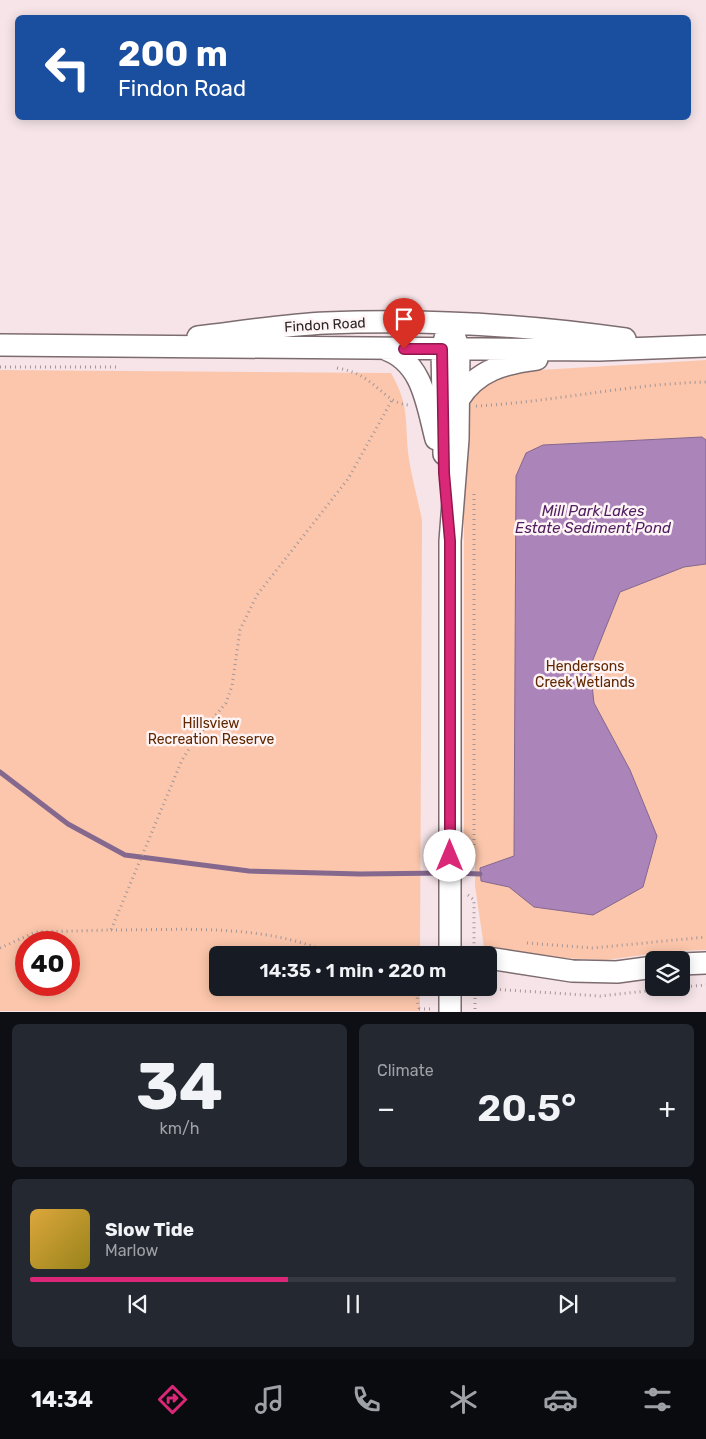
<!DOCTYPE html>
<meta charset="utf-8">
<style>
body{margin:0;font-family:Rubik,sans-serif;background:#242831;color:#f1f3f6;height:100vh;display:flex;flex-direction:column;font-size:19px;white-space:nowrap}
*{box-sizing:border-box;margin:0}
p{font-size:16px;color:#9ea1a6}
.icon{flex:none;width:28px;height:28px;fill:none;stroke:currentColor;stroke-width:2;stroke-linecap:round;stroke-linejoin:round}
.map{position:relative;height:1012px;overflow:hidden}
.drawer{display:flex;flex-direction:column;gap:12px;padding:12px;background:#0d0f14;flex:1}
.drawer>*{flex:none}
.top-card{position:absolute;left:15px;top:15px;width:676px;height:105px;border-radius:8px;box-shadow:0 2px 12px #0003;background:#1a4fa0;color:#fff;overflow:hidden}
.buttons{position:absolute;left:645px;top:951px;display:grid;gap:10px}
.buttons a{display:grid;place-items:center;width:45px;height:45px;border-radius:8px;background:#171b24;box-shadow:0 2px 12px #0003;font-size:25px}
.speed{position:absolute;left:15px;top:931px;display:flex;gap:10px;font-size:25px;font-weight:700;text-align:center}
.speed>*{display:grid;place-content:center;width:65px;height:65px;border-radius:50%;background:#171b24;box-shadow:0 2px 12px #0003;line-height:1}
.speed .limit{border:8px solid #d22;background:#fff;color:#111}
.pin{position:absolute;display:grid;place-items:center;width:42px;height:42px;color:#fff;margin:-51px -21px;border-radius:50% 50% 50% 0;rotate:-45deg;box-shadow:0 0 5px #0007}
.pin .icon{rotate:45deg}
.me{position:absolute;width:55px;margin:-28px;rotate:0deg;stroke-linejoin:round;filter:drop-shadow(0 0 4px #0008)}
.turn{display:flex;align-items:center;gap:18px;height:105px;padding:0 20px;font-size:22px}
.turn .icon{width:65px;height:65px;stroke-width:2.5}
.turn b{display:block;font-size:35px;line-height:42px}
.big{font-size:38px;font-weight:600;line-height:1.1}
.drawer .tile{flex:1;display:flex;flex-direction:column;justify-content:center;gap:8px;min-width:0;padding:0 18px;border-radius:8px;background:#242831}
.drawer .dial{align-items:center;gap:0}
.dial b{font-size:65px;line-height:1}
.song{display:flex;align-items:center;gap:15px}
.cover{width:60px;height:60px;border-radius:8px;background:linear-gradient(135deg,hsl(40 70% 55%),hsl(50 70% 35%))}
.played{height:5px;border-radius:2px;background:linear-gradient(90deg,#db2777 40%,#363941 40%)}
.keys{display:flex;justify-content:space-around;direction:ltr}
.heat{display:flex;justify-content:space-between;align-items:center;font-size:28px;direction:ltr}
.drawer .tiles{flex:1;display:grid;gap:12px;grid-template-columns:1fr 1fr}
.tile:last-child{grid-column:span 2}
.trip{position:absolute;left:209px;top:946px;width:288px;height:50px;border-radius:8px;background:#171b24;box-shadow:0 2px 12px #0003;font-weight:600;line-height:50px;text-align:center}
.tabs{display:flex;height:80px;justify-content:space-around;align-items:center;background:#090b0e;color:#9ea1a6}
.tabs .icon{width:35px;height:35px}
.tabs .active{color:#db2777}
.tabs b{font-size:22px;color:#f1f3f6}
.map>svg:first-child{display:block}
.green{fill:#fbc6ab;fill-rule:evenodd}
.water{fill:#ab84ba;stroke:#85688e}
.lines{fill:none;stroke-linecap:round;stroke-linejoin:round}
.stream{stroke:#85688e;stroke-width:5}
.minor-casing{stroke:#7c6c6f;stroke-width:24}
.path{stroke:#a39698;stroke-width:3;stroke-dasharray:1 4;stroke-linecap:butt}
.minor{stroke:#fff;stroke-width:21}
.route-casing{stroke:#8e194d;stroke-width:12}
.route{stroke:#db2777;stroke-width:9}
.labels{text-anchor:middle;dominant-baseline:central;stroke-width:5;stroke-linejoin:round;paint-order:stroke}
.street-label{font-size:14px;fill:#2c2526;stroke:#fef3f5}
.park-label{font-size:14px;fill:#612800;stroke:#fef3f5}
.water-label{font-size:15px;font-style:italic;fill:#4f1e60;stroke:#fef3f5}
</style>
<div class="map">
<svg width="706" height="1012" viewBox="0 0 706 1012">
<rect width="100%" height="100%" fill="#f6e4e8"/>
<!-- green -->
<path class="green" d="M706,360V950L672,951L606,960L536,957L484,947L475,886V857L464,838V509L468,400L487,380L524,371Z
M0,370L391,373C411,408 404,423 409,459C412,479 418,500 422,520L420,955H218V988H420V1011H0ZM69,942V985H26V942Z"/>
<!-- water -->
<path class="water" d="M702,437L706,440V564L684,567L620,592L590,667L594,703L630,770L657,836L643,887L593,915L534,907L509,887L481,881L480,868L514,856L516,476L526,453L543,445Z"/>
<g class="lines">
<!-- stream -->
<path class="stream" d="M0,772L68,824L125,855L249,871L360,874L446,873
M454,873L480,874"/>
<!-- minor casing -->
<g class="minor-casing">
<path id="minor" d="M198,337C240,332 283,325 326,323C426,319 527,325 625,339
M0,345L599,350L706,346
M385,349C423,362 427,405 436,439
M459,399C477,370 505,363 537,359
M444,454L442,349L446,335
M450,955V541L458,439L459,349L450,324
M488,958L572,971L617,972L654,967
M681,964L706,963
M450,988V1012"/>
</g>
<!-- path -->
<path class="path" d="M0,367H118
M337,368C348,370 357,373 366,379C381,389 391,404 409,405
M476,406C553,402 628,384 706,382
M469,853L474,848V494
M468,895L474,900V946
M111,930C187,930 264,923 335,955
M527,943L593,948L706,937
M0,948L36,932L111,930L182,760L196,738L226,703L232,686L240,630L257,595L348,479L392,400
M681,987L706,985
M419,988L417,1000L420,1012
M475,988L600,996L675,988
M475,988V1012
M419,1009H432"/>
<!-- minor -->
<use href="#minor" class="minor"/>
</g>
<g class="lines">
<!-- route casing -->
<g class="route-casing">
<path id="route" d="M404,349H442L444,473L450,541V856"/>
</g>
<!-- route -->
<use href="#route" class="route"/>
</g>
<g class="labels">
<!-- street labels -->
<g class="street-label">
<text transform="translate(325 325) rotate(-3)">Findon Road</text>
</g>
<!-- park labels -->
<g class="park-label">
<text x="585" y="666">Hendersons<tspan x="585" dy="16">Creek Wetlands</tspan></text>
<text x="211" y="723">Hillsview<tspan x="211" dy="16">Recreation Reserve</tspan></text>
</g>
<!-- water labels -->
<g class="water-label">
<text x="593" y="511">Mill Park Lakes<tspan x="593" dy="17">Estate Sediment Pond</tspan></text>
</g>
</g>
</svg>
<div class="buttons">
<a><svg class="icon" aria-label="layers" viewBox="0 0 24 24"><path d="M12 4l9 5-9 5-9-5zM3 14l9 5 9-5"/></svg></a>
</div>
<div class="speed"><div class="limit">40</div></div>
<div class="pin" style="left:404px;top:349px;background:#d93025"><svg class="icon" aria-label="arrive" viewBox="0 0 24 24"><path d="M6 21V4h12l-3 4 3 4H6"/></svg></div>
<svg class="me" style="left:450px;top:856px" viewBox="-20 -20 40 40"><circle r="19" fill="#fff"/><path d="M0-13L10 11 0 6-10 11z" fill="#db2777"/></svg>
<div class="trip">14:35 · 1 min · 220 m</div>
<div class="top-card">
<div class="turn"><svg class="icon" aria-label="left" viewBox="0 0 24 24"><path d="M17 20v-9H6M10 6l-5 5 5 5"/></svg><div><b>200 m</b>Findon Road</div></div>
</div>
</div>
<section class="drawer">
<div class="tiles">
<div class="tile dial"><b>34</b><p>km/h</p></div>
<div class="tile"><p>Climate</p>
<div class="heat"><a>−</a><b class="big">20.5°</b><a>+</a></div>
</div>
<div class="tile">
<div class="song"><i class="cover"></i><div><b>Slow Tide</b><p>Marlow</p></div></div>
<div class="played"></div>
<div class="keys"><svg class="icon" aria-label="previous" viewBox="0 0 24 24"><path d="M18 5L8 12l10 7zM5 5v14"/></svg><svg class="icon" aria-label="pause" viewBox="0 0 24 24"><path d="M8 5v14M16 5v14"/></svg><svg class="icon" aria-label="next" viewBox="0 0 24 24"><path d="M6 5l10 7-10 7zM19 5v14"/></svg></div>
</div>
</div>
</section>
<nav class="tabs">
<b>14:34</b>
<svg class="icon active" aria-label="directions" viewBox="0 0 24 24"><path d="M12 3l9 9-9 9-9-9zM9 14v-3h6M13 9l2 2-2 2"/></svg>
<svg class="icon" aria-label="music" viewBox="0 0 24 24"><path d="M9 18V5l10-2v13"/><circle cx="6" cy="18" r="3"/><circle cx="16" cy="16" r="3"/></svg>
<svg class="icon" aria-label="phone" viewBox="0 0 24 24"><path d="M5 4h4l2 5-3 2q2 4 5 5l2-3 5 2v4C11 20 4 13 5 4z"/></svg>
<svg class="icon" aria-label="climate" viewBox="0 0 24 24"><path d="M12 3v18M4 7l16 10M4 17L20 7"/></svg>
<svg class="icon" aria-label="car" viewBox="0 0 24 24"><path d="M5 17H2v-5l4-1 3-4h7l3 4 3 1v5h-3M9 17h6M6 11h13"/><circle cx="7" cy="17" r="2"/><circle cx="17" cy="17" r="2"/></svg>
<svg class="icon" aria-label="filters" viewBox="0 0 24 24"><path d="M4 7h16M4 17h16"/><circle cx="9" cy="7" r="2"/><circle cx="15" cy="17" r="2"/></svg>
</nav>
